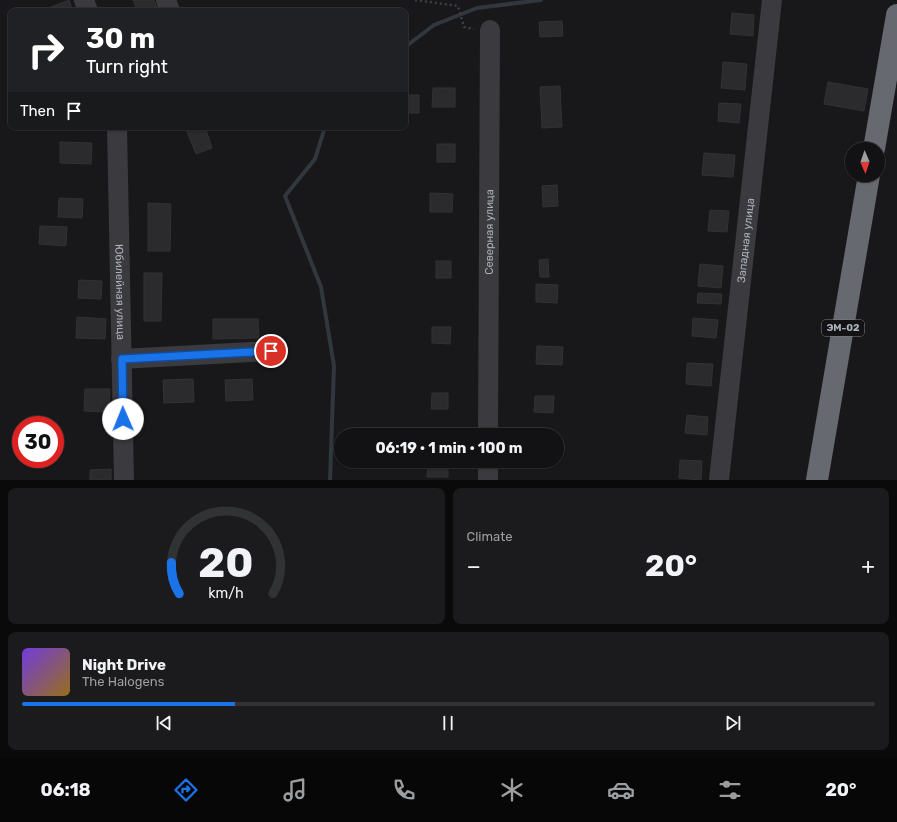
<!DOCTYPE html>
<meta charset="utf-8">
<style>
body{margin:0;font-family:Rubik,sans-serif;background:#1b1b1d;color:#f1f3f6;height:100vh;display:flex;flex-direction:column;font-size:15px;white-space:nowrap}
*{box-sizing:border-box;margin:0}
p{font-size:13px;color:#9c9ea0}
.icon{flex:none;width:22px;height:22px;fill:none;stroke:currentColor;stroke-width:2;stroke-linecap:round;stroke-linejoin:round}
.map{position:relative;height:480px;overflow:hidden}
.drawer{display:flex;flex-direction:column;gap:8px;padding:8px;background:#0a0a0b;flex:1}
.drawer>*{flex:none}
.banner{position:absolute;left:8px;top:8px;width:400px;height:122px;border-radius:8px;box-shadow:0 1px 3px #0004,0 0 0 1px #313234;background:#202124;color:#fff;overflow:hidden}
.needle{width:26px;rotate:178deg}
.controls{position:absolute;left:845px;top:142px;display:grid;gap:8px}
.controls a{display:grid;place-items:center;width:40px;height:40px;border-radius:50%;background:#121214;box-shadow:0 1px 3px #0004,0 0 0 1px #313234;font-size:20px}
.speed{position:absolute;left:12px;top:416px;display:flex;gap:8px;font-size:20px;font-weight:700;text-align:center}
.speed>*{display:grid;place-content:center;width:52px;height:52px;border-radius:50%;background:#121214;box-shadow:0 1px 3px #0004,0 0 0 1px #313234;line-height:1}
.speed .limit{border:6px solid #d22;background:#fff;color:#111}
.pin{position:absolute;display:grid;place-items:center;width:34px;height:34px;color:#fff;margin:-17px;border:2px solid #fff;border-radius:50%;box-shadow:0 1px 4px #0007}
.me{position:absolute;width:44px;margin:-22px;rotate:359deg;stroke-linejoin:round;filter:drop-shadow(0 0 3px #0008)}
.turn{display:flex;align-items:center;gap:14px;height:84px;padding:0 12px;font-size:18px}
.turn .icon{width:52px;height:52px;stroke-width:2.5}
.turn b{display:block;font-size:28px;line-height:34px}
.then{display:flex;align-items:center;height:38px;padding:0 12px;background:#0003;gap:8px;font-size:15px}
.big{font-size:30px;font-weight:700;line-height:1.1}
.drawer .card{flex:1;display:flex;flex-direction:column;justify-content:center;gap:6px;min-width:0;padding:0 14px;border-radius:8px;background:#1b1b1d}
.drawer .dial{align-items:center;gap:0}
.dial svg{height:104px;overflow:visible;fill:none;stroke:#313234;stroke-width:7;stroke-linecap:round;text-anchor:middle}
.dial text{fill:#f1f3f6;stroke:none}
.song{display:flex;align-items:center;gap:12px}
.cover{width:48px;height:48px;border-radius:6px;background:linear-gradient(135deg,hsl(260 70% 55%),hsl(40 70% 35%))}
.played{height:4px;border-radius:2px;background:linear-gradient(90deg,#1a73e8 25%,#313234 25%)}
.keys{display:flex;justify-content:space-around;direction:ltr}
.heat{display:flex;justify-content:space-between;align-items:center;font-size:22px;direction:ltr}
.drawer .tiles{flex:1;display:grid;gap:8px;grid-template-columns:1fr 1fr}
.card:last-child{grid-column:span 2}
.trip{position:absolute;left:334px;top:428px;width:230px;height:40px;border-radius:20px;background:#121214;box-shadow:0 1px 3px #0004,0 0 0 1px #313234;font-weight:700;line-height:40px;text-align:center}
.dock{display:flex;height:64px;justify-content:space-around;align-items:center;background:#070708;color:#9c9ea0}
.dock .icon{width:28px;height:28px}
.dock .active{color:#1a73e8}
.dock b{font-size:18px;color:#f1f3f6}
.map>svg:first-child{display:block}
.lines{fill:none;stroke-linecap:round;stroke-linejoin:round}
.stream{stroke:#30373d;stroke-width:4}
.building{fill:#2b2b2e;stroke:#323236}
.path{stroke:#404145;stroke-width:2.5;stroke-dasharray:2 3;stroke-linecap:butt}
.minor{stroke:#3a3a3f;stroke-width:20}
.highway{stroke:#66696f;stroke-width:22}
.route-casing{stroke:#114b97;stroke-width:10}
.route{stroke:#1a73e8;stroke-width:7}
.labels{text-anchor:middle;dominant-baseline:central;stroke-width:4;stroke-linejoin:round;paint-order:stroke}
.shield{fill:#131315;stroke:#7e8187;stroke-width:1}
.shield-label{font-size:10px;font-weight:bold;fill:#acb0b8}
.street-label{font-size:11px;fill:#acb0b8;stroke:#131315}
</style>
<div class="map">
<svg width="897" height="480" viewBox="0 0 897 480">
<rect width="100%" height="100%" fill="#18181a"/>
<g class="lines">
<!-- stream -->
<path class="stream" d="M405,47L434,25L477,8L541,0
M325,127L315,159L285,196L321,287L334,366L330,480"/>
</g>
<!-- building -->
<path class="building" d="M69,0L73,11H52L51,7Z
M133,0H154L158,11H137Z
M319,9H339V11H319Z
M732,13L754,15L753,36L730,34Z
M562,21L563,36L540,37L539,22Z
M723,62L747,64L745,90L721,88Z
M828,82L868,89L864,111L824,104Z
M560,86L562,127L542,128L540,87Z
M433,88H455V107H432Z
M405,95H419V113H405Z
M719,103L741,104L739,123L718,121Z
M185,127H205L212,148L196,154Z
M60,142L92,143L91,164L60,163Z
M437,144H455V162H437Z
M704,153L735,155L733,177L702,175Z
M557,185L558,206L543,207L542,186Z
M430,193L453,194L452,212H430Z
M59,198L83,199L82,218L58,217Z
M148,203L171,204L170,251H148Z
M710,210L729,211L727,232L708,231Z
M40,226L67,227L66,246L39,244Z
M548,259L549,277H540L539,260Z
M436,261H451V278H436Z
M700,264L723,266L721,288L698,286Z
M144,273H162L161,321H144Z
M79,280L102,281L101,299L78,298Z
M536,284L558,285L557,303L536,302Z
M698,293L722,294L721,304L697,303Z
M77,317L106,319L105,339L76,338Z
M693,318L718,320L716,338L692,336Z
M213,319H258L259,338L213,339Z
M432,327H451L450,344L432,343Z
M537,346L563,347L562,365L536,364Z
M687,363L713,364L711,386L686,384Z
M193,379L194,402L164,403L163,380Z
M252,379L253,400L226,401L225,380Z
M85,389H110L109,412L84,411Z
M432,393H448V409H431Z
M535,396H554L553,413L534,412Z
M687,415L708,417L707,435L685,433Z
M680,460L702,461L701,480L679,478Z
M428,461H448V477H427Z
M111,469V480H90V470Z"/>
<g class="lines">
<!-- path -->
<path class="path" d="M415,0L458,6L464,27L474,29"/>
<!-- minor -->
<g class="minor">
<path d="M84,0L88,11"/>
<path d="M166,0L170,11"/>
<path id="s1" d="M117,127L124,480"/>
<path d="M121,359L271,351"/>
<path id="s2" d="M488,435L490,30"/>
<path d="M488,480V461"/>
<path id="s3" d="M719,480L772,0"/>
</g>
<!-- highway -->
<path class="highway" d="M874,149L897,15
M817,480L869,175"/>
</g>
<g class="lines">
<!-- route casing -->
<g class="route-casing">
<path id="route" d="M123,419L122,359L271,351"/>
</g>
<!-- route -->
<use href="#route" class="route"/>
</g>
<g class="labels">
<!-- shield labels -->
<rect class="shield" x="822" y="320" width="42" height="16" rx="3"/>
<g class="shield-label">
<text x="843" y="328">ЭМ-02</text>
</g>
<!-- street labels -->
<g class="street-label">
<text stroke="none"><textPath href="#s2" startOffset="203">Северная улица</textPath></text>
<text stroke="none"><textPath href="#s3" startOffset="241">Западная улица</textPath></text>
<text stroke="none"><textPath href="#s1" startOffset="165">Юбилейная улица</textPath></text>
</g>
</g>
</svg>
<div class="controls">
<a><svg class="needle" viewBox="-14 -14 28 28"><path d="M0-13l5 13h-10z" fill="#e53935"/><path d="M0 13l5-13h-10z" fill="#9c9ea0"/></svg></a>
</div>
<div class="speed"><div class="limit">30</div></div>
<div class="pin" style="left:271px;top:351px;background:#d93025"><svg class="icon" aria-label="arrive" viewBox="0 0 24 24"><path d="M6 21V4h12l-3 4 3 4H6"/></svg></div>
<svg class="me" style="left:123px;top:419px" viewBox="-20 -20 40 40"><circle r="19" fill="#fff"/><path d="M0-13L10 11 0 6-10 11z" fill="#1a73e8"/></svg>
<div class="trip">06:19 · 1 min · 100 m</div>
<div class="banner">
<div class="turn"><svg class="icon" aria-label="right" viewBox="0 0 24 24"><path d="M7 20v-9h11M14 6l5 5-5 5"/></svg><div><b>30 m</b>Turn right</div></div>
<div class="then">Then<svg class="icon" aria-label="arrive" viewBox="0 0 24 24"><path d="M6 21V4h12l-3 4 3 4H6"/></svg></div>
</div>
</div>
<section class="drawer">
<div class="tiles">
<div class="card dial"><svg viewBox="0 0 100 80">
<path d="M14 69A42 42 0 1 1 86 69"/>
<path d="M14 69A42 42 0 0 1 8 45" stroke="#1a73e8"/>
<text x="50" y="56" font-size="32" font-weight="700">20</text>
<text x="50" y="72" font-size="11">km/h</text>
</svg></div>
<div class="card"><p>Climate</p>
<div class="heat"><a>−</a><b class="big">20°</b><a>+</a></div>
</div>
<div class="card">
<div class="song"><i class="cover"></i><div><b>Night Drive</b><p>The Halogens</p></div></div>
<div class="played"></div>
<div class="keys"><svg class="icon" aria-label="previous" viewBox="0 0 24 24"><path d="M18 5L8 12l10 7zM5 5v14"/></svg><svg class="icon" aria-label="pause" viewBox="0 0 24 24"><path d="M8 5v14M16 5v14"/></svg><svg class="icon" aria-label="next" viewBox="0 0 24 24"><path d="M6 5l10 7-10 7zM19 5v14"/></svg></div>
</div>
</div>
</section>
<nav class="dock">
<b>06:18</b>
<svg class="icon active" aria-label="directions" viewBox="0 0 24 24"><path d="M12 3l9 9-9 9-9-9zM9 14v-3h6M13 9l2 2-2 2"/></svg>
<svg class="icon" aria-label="music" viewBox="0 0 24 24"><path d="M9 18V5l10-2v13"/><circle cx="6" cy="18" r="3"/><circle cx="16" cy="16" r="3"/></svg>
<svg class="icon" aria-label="phone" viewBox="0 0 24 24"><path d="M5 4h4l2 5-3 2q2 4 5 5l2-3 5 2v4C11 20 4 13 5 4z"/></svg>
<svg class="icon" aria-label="climate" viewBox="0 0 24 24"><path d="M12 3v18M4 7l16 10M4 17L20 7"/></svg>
<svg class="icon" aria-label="car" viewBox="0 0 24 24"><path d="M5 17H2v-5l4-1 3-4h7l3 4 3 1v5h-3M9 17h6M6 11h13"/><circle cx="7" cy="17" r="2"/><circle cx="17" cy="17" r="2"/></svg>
<svg class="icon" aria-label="filters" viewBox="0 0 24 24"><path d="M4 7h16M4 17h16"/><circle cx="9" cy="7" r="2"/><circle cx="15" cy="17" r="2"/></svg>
<b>20°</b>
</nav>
